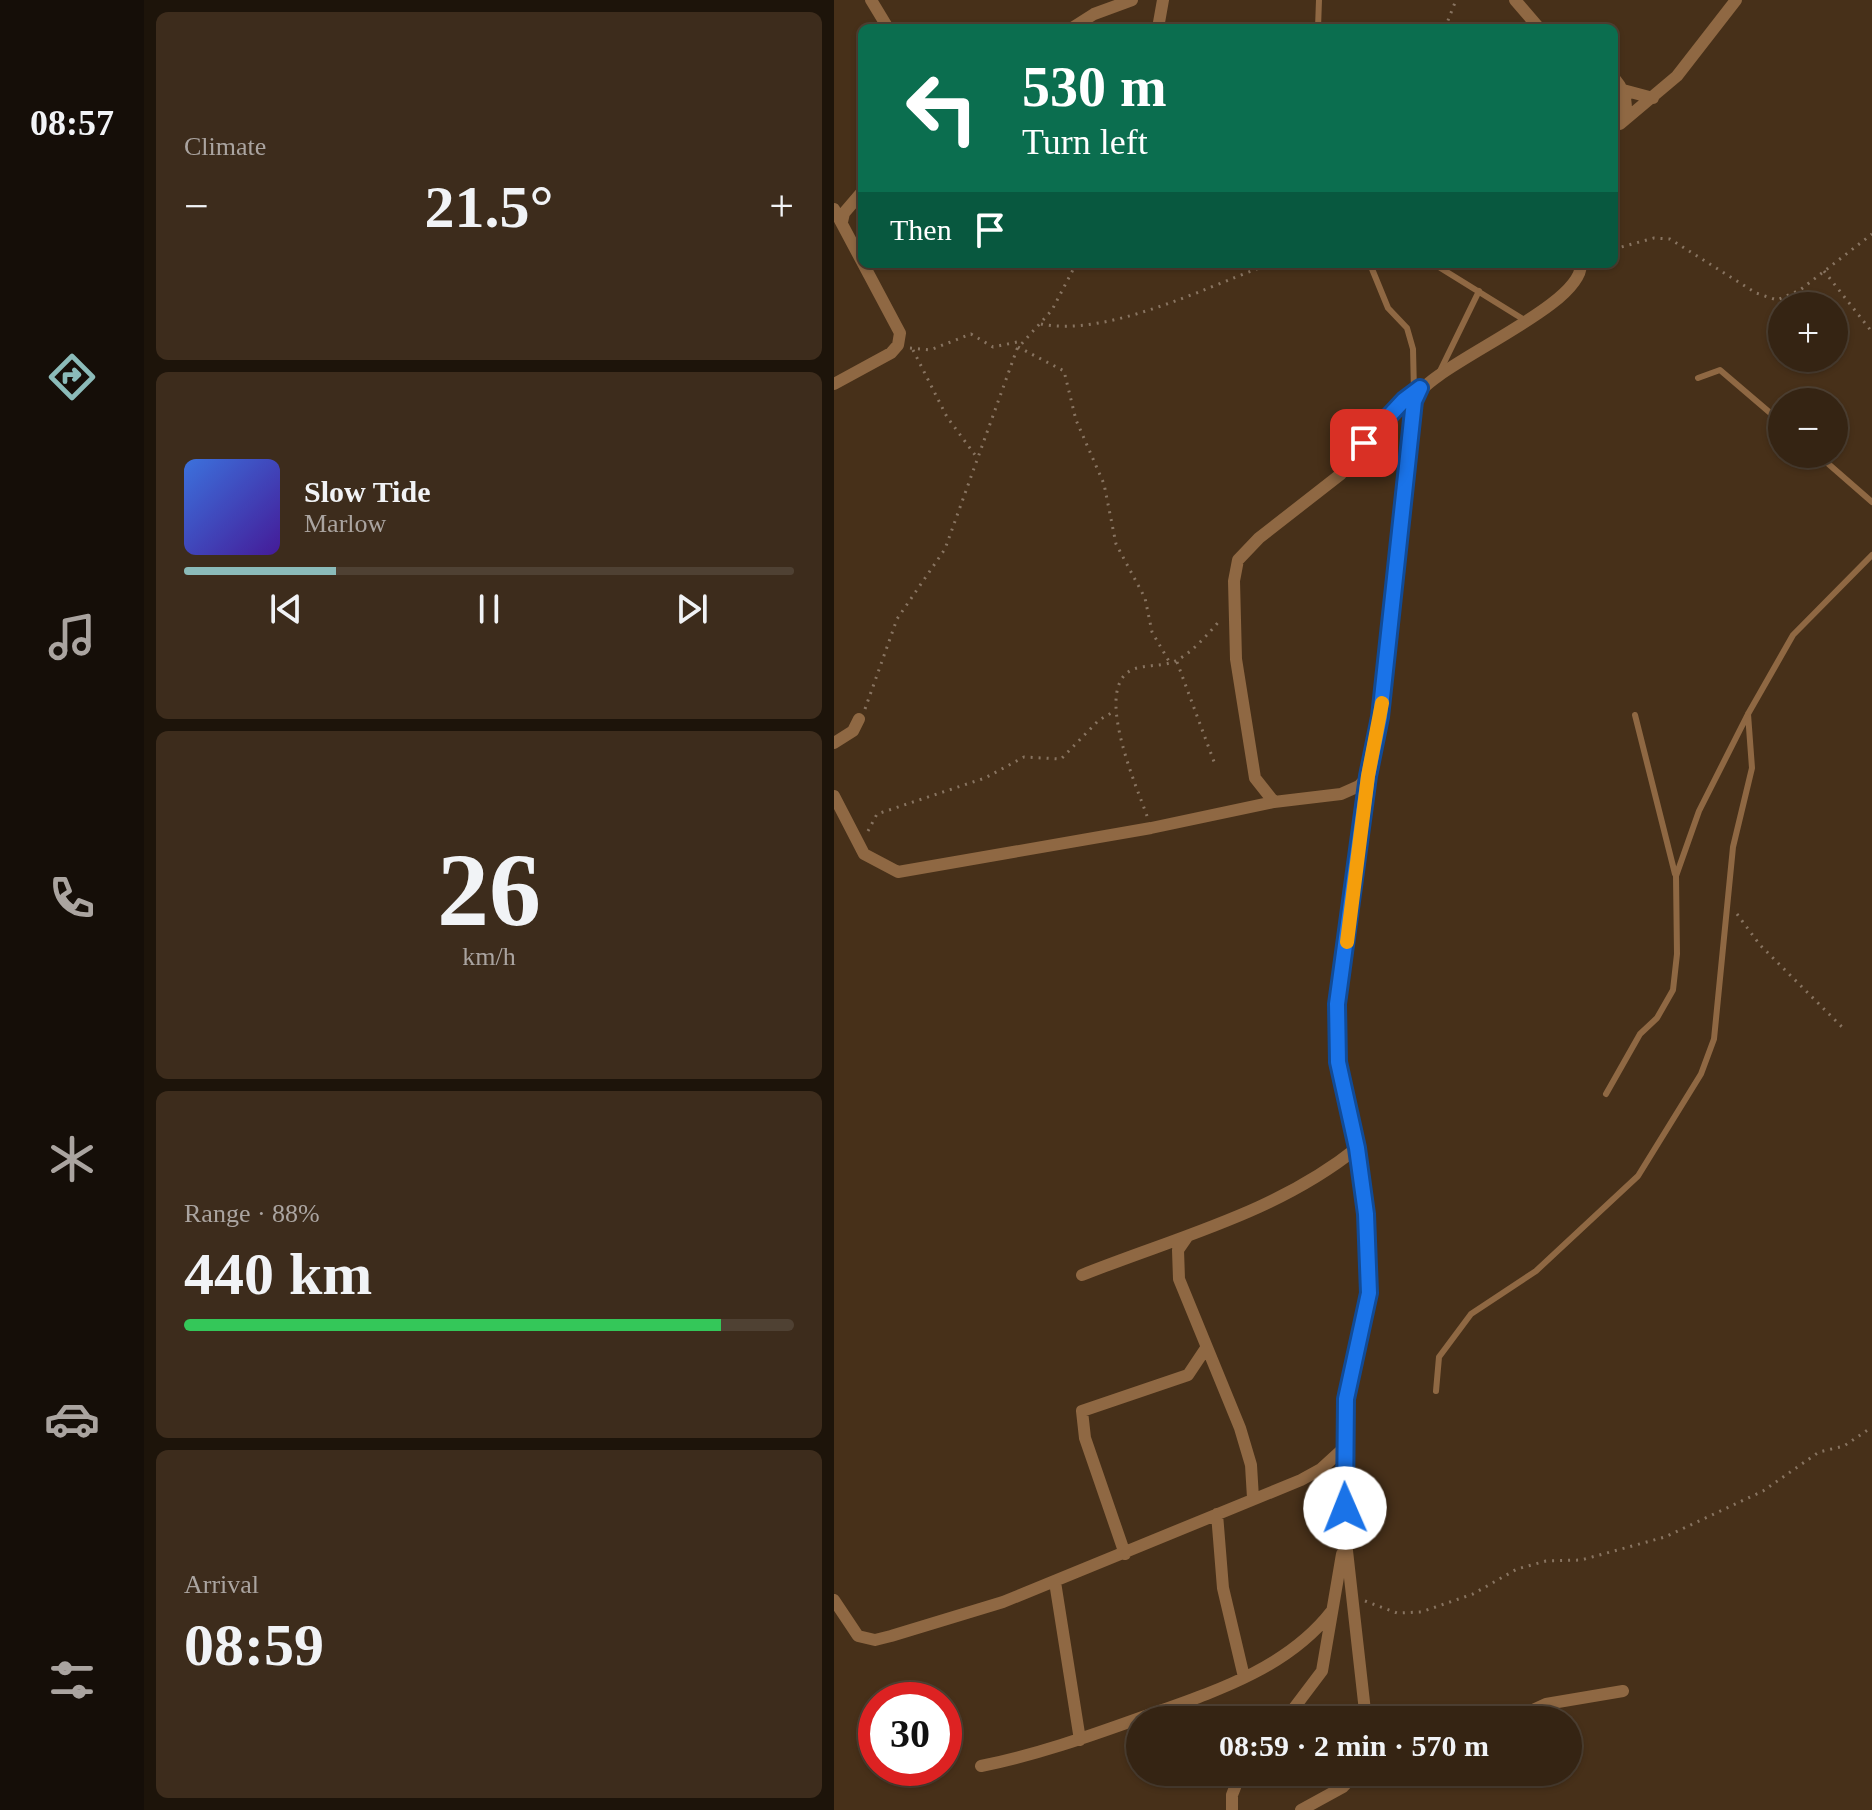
<!DOCTYPE html>
<meta charset="utf-8">
<style>
body{margin:0;font-family:Georgia,serif;background:#3d2c1c;color:#f1f3f6;height:100vh;display:flex;flex-direction:column;font-size:30px;white-space:nowrap}
*{box-sizing:border-box;margin:0}
p{font-size:26px;color:#aaa4a0}
.icon{flex:none;width:44px;height:44px;fill:none;stroke:currentColor;stroke-width:2;stroke-linecap:round;stroke-linejoin:round}
.map{position:relative;flex:1;overflow:hidden}
.panel{display:flex;flex-direction:column;gap:12px;padding:12px;background:#1d140a;width:690px}
.panel>*{flex:none}
.top-card{position:absolute;left:24px;top:24px;width:760px;height:244px;border-radius:12px;box-shadow:0 2px 6px #0004,0 0 0 2px #4f4133;background:#0b6e4f;color:#fff;overflow:hidden}
.controls{position:absolute;left:934px;top:292px;display:grid;gap:16px}
.controls a{display:grid;place-items:center;width:80px;height:80px;border-radius:50%;background:#352413;box-shadow:0 2px 6px #0004,0 0 0 2px #4f4133;font-size:40px}
.speed{position:absolute;left:24px;top:1682px;display:flex;gap:16px;font-size:40px;font-weight:700;text-align:center}
.speed>*{display:grid;place-content:center;width:104px;height:104px;border-radius:50%;background:#352413;box-shadow:0 2px 6px #0004,0 0 0 2px #4f4133;line-height:1}
.speed .limit{border:12px solid #d22;background:#fff;color:#111}
.pin{position:absolute;display:grid;place-items:center;width:68px;height:68px;color:#fff;margin:-34px;border-radius:16px;box-shadow:0 4px 12px #0006}
.me{position:absolute;width:88px;margin:-44px;rotate:359deg;stroke-linejoin:round;filter:drop-shadow(0 0 6px #0008)}
.turn{display:flex;align-items:center;gap:28px;height:168px;padding:0 32px;font-size:36px}
.turn .icon{width:104px;height:104px;stroke-width:2.5}
.turn b{display:block;font-size:56px;line-height:68px}
.then{display:flex;align-items:center;height:76px;padding:0 32px;background:#0003;gap:16px;font-size:30px}
.big{font-size:60px;font-weight:700;line-height:1.1}
.panel .widget{flex:1;display:flex;flex-direction:column;justify-content:center;gap:12px;min-width:0;padding:0 28px;border-radius:12px;background:#3d2c1c}
.panel .dial{align-items:center;gap:0}
.dial b{font-size:104px;line-height:1}
.song{display:flex;align-items:center;gap:24px}
.cover{width:96px;height:96px;border-radius:12px;background:linear-gradient(135deg,hsl(220 70% 55%),hsl(260 70% 35%))}
.played{height:8px;border-radius:4px;background:linear-gradient(90deg,#8bbbb9 25%,#4f4133 25%)}
.keys{display:flex;justify-content:space-around;direction:ltr}
.heat{display:flex;justify-content:space-between;align-items:center;font-size:44px;direction:ltr}
.charge{height:12px;border-radius:6px;background:linear-gradient(90deg,#34c759 88%,#4f4133 0)}
.trip{position:absolute;left:292px;top:1706px;width:456px;height:80px;border-radius:40px;background:#352413;box-shadow:0 2px 6px #0004,0 0 0 2px #4f4133;font-weight:700;line-height:80px;text-align:center}
main{display:flex;flex:1;min-height:0}
.menu{display:flex;flex-direction:column;width:144px;justify-content:space-around;align-items:center;background:#150e08;color:#aaa4a0}
.menu .icon{width:56px;height:56px}
.menu .current{color:#8bbbb9}
.menu b{font-size:36px;color:#f1f3f6}
.map>svg:first-child{display:block}
.lines{fill:none;stroke-linecap:round;stroke-linejoin:round}
.path{stroke:#887461;stroke-width:3;stroke-dasharray:2 6;stroke-linecap:butt}
.lane{stroke:#8f6843;stroke-width:6}
.street{stroke:#8f6843;stroke-width:12}
.route-casing{stroke:#114b97;stroke-width:20}
.route{stroke:#1a73e8;stroke-width:14}
.slow{stroke:#f59e0b;stroke-width:14}
</style>
<main>
<nav class="menu">
<b>08:57</b>
<svg class="icon current" aria-label="directions" viewBox="0 0 24 24"><path d="M12 3l9 9-9 9-9-9zM9 14v-3h6M13 9l2 2-2 2"/></svg>
<svg class="icon" aria-label="music" viewBox="0 0 24 24"><path d="M9 18V5l10-2v13"/><circle cx="6" cy="18" r="3"/><circle cx="16" cy="16" r="3"/></svg>
<svg class="icon" aria-label="phone" viewBox="0 0 24 24"><path d="M5 4h4l2 5-3 2q2 4 5 5l2-3 5 2v4C11 20 4 13 5 4z"/></svg>
<svg class="icon" aria-label="climate" viewBox="0 0 24 24"><path d="M12 3v18M4 7l16 10M4 17L20 7"/></svg>
<svg class="icon" aria-label="car" viewBox="0 0 24 24"><path d="M5 17H2v-5l4-1 3-4h7l3 4 3 1v5h-3M9 17h6M6 11h13"/><circle cx="7" cy="17" r="2"/><circle cx="17" cy="17" r="2"/></svg>
<svg class="icon" aria-label="filters" viewBox="0 0 24 24"><path d="M4 7h16M4 17h16"/><circle cx="9" cy="7" r="2"/><circle cx="15" cy="17" r="2"/></svg>
</nav>
<section class="panel">
<div class="widget"><p>Climate</p>
<div class="heat"><a>−</a><b class="big">21.5°</b><a>+</a></div>
</div>
<div class="widget">
<div class="song"><i class="cover"></i><div><b>Slow Tide</b><p>Marlow</p></div></div>
<div class="played"></div>
<div class="keys"><svg class="icon" aria-label="previous" viewBox="0 0 24 24"><path d="M18 5L8 12l10 7zM5 5v14"/></svg><svg class="icon" aria-label="pause" viewBox="0 0 24 24"><path d="M8 5v14M16 5v14"/></svg><svg class="icon" aria-label="next" viewBox="0 0 24 24"><path d="M6 5l10 7-10 7zM19 5v14"/></svg></div>
</div>
<div class="widget dial"><b>26</b><p>km/h</p></div>
<div class="widget"><p>Range · 88%</p><b class="big">440 km</b><div class="charge"></div></div>
<div class="widget"><p>Arrival</p><b class="big">08:59</b></div>
</section>
<div class="map">
<svg width="1038" height="1810" viewBox="0 0 1038 1810">
<rect width="100%" height="100%" fill="#473019"/>
<g class="lines">
<!-- path -->
<path class="path" d="M611,28L622,0
M780,249L820,238L836,239L922,293L943,300L966,290L1038,234
M990,271L1038,332
M207,324C271,337 366,290 428,267
M184,347L230,371L242,420L270,484L282,544L311,598L318,632L336,663
M76,348L96,350L137,334L159,347L188,341
M79,350L113,417L144,459
M343,662L382,767
M31,709L63,619L111,549L183,349L218,310L242,264
M313,816C303,787 257,685 300,669C311,665 325,666 336,663C354,658 375,633 387,619
M34,831L43,814L151,778L190,757L227,759L265,720L281,711
M903,914L926,945L1009,1028
M531,1601L563,1613L587,1612L639,1594L683,1569L712,1561L747,1560L831,1537L929,1491L985,1452L1010,1446L1038,1427"/>
<!-- lane -->
<path class="lane" d="M484,28L485,0
M536,264L554,308L573,328L579,349L580,392
M600,264L692,321
M606,371L645,291
M864,378L886,370L948,423
M983,454L1038,502
M801,715L841,874
M772,1094L806,1034L823,1018L839,990L843,954L842,876L865,811L914,714L959,635L1038,555
M602,1391L605,1357L637,1314L702,1271L804,1176L867,1074L880,1039L899,847L918,768L914,714"/>
<!-- street -->
<path class="street" d="M37,0L54,28
M681,0L705,28
M238,28L260,14L298,0
M324,28L329,0
M780,78C792,92 796,106 787,122
M789,90L819,98
M786,124L843,76L902,0
M0,209L66,333L64,345L57,353L0,384
M8,222L10,213L28,192
M0,743L19,731L25,719
M0,796L30,854L64,872L317,828L440,802L507,794L525,786L534,776
M440,802L421,778L402,659L400,581L404,560L425,538L507,474L530,443L584,390
M353,1237L344,1250L345,1279L406,1428L417,1465L419,1498
M248,1275C343,1237 442,1213 523,1148
M383,1514L389,1588L410,1677
M291,1554L251,1438L248,1411L354,1375L372,1348
M221,1582L246,1740
M0,1600L24,1636L41,1640L57,1636L169,1602L467,1480L487,1469L510,1448
M451,1720L488,1671L508,1554
M532,1720L511,1533L510,1438L512,1399L535,1293L532,1214L523,1148L504,1062L503,1004L546,717L580,401C590,367 748,309 747,264
M677,1720L712,1704L789,1691
M147,1766C202,1755 253,1737 306,1718C373,1694 451,1671 497,1612
M398,1810V1795L407,1772
M467,1810L509,1787L523,1772"/>
</g>
<g class="lines">
<!-- route casing -->
<g class="route-casing">
<path id="route" d="M511,1508L512,1399L535,1293L532,1214L523,1148L504,1062L503,1004L534,776L546,717L580,401L586,388L570,400L530,443"/>
</g>
<!-- route -->
<use href="#route" class="route"/>
<!-- slow -->
<path class="slow" d="M513,942L534,776L548,703"/>
</g>
</svg>
<div class="controls">
<a>+</a>
<a>−</a>
</div>
<div class="speed"><div class="limit">30</div></div>
<div class="pin" style="left:530px;top:443px;background:#d93025"><svg class="icon" aria-label="arrive" viewBox="0 0 24 24"><path d="M6 21V4h12l-3 4 3 4H6"/></svg></div>
<svg class="me" style="left:511px;top:1508px" viewBox="-20 -20 40 40"><circle r="19" fill="#fff"/><path d="M0-13L10 11 0 6-10 11z" fill="#1a73e8"/></svg>
<div class="trip">08:59 · 2 min · 570 m</div>
<div class="top-card">
<div class="turn"><svg class="icon" aria-label="left" viewBox="0 0 24 24"><path d="M17 20v-9H6M10 6l-5 5 5 5"/></svg><div><b>530 m</b>Turn left</div></div>
<div class="then">Then<svg class="icon" aria-label="arrive" viewBox="0 0 24 24"><path d="M6 21V4h12l-3 4 3 4H6"/></svg></div>
</div>
</div>
</main>
